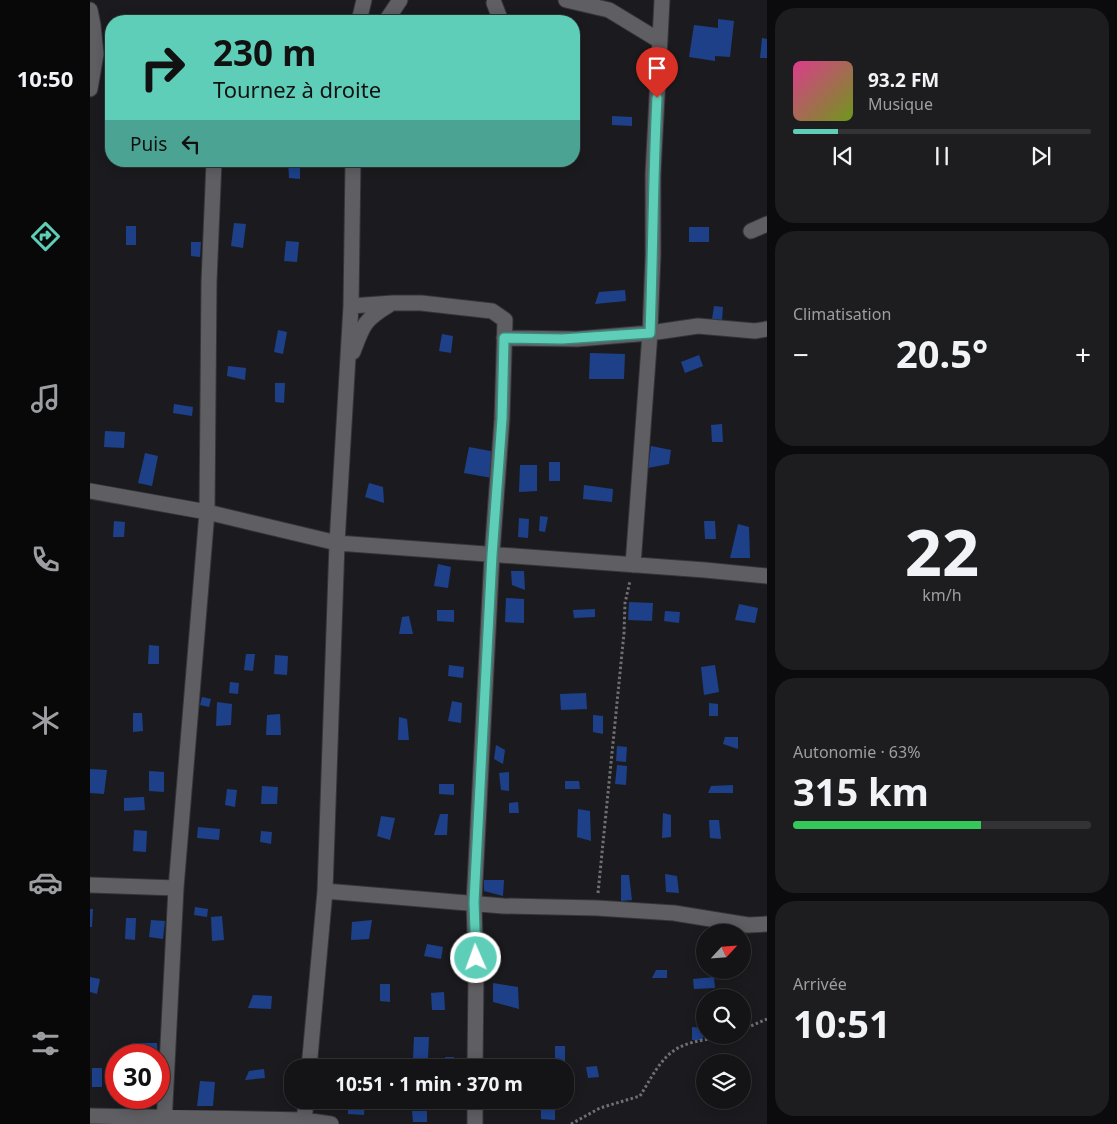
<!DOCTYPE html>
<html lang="fr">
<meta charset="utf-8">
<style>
body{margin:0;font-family:"Noto Sans",sans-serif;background:#1d1d20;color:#f1f3f6;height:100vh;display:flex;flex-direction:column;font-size:19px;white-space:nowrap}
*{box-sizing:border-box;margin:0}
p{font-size:16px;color:#9d9ea1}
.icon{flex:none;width:28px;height:28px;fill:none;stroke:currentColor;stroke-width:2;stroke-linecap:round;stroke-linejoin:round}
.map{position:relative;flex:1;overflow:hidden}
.details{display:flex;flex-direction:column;gap:8px;padding:8px;background:#0b0b0d;width:350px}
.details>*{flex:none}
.guide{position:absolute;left:15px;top:15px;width:475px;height:152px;border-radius:20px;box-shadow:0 2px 12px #0003,0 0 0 1px #333336;background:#5eceb8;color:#111;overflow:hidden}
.needle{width:32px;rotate:64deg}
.buttons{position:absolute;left:606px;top:924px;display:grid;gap:10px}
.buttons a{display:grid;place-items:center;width:55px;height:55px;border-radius:50%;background:#141417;box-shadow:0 2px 12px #0003,0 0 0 1px #333336;font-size:25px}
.speed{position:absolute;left:15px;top:1044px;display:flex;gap:10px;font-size:25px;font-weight:700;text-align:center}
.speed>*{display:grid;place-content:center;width:65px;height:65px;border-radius:50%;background:#141417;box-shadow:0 2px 12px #0003,0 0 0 1px #333336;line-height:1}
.speed .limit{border:8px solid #d22;background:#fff;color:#111}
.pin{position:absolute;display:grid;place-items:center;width:42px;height:42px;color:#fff;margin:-51px -21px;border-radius:50% 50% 50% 0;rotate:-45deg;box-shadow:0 0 5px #0007}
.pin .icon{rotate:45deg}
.me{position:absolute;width:55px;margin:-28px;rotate:358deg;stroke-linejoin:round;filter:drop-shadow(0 0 4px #0008)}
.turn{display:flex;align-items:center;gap:18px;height:105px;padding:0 25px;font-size:22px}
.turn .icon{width:65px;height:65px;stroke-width:2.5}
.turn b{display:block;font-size:35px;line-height:42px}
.then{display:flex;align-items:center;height:48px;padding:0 25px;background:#0003;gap:10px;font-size:19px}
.big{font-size:38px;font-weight:700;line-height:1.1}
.details .tile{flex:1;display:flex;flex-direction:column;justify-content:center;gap:8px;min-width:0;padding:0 18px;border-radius:20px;background:#1d1d20}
.details .dial{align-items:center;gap:0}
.dial b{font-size:65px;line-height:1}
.song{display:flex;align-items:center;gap:15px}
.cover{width:60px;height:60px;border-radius:8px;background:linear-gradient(135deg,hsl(330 70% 55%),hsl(80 70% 35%))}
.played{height:5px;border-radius:2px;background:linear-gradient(90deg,#5eceb8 15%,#333336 15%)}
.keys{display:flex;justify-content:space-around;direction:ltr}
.heat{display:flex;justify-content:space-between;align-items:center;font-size:28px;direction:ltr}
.charge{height:8px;border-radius:4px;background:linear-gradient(90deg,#34c759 63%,#333336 0)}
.trip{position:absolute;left:194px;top:1059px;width:290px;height:50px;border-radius:20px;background:#141417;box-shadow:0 2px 12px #0003,0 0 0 1px #333336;font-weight:700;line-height:50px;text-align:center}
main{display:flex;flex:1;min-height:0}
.tab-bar{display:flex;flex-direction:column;width:90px;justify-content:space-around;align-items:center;background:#080809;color:#9d9ea1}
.tab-bar .icon{width:35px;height:35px}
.tab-bar .selected{color:#5eceb8}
.tab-bar b{font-size:22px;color:#f1f3f6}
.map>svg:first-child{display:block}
.building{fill:#1d4089}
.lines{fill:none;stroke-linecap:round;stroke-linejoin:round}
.minor-casing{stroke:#353538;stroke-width:17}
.path{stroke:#707074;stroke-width:3;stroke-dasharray:2.5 2.5;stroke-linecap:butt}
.minor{stroke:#5e5e63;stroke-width:15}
.route-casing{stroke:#3d8678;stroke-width:12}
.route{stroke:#5eceb8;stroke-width:9}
</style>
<main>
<nav class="tab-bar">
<b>10:50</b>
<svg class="icon selected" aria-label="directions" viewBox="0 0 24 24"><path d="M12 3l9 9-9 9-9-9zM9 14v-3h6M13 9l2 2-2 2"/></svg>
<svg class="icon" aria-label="music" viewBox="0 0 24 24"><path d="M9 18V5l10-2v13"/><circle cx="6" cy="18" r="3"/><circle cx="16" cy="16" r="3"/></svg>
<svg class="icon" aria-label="phone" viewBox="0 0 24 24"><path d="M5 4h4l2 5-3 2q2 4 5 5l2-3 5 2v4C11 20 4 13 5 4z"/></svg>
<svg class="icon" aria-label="climate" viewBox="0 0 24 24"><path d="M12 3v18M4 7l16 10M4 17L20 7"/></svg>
<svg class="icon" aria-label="car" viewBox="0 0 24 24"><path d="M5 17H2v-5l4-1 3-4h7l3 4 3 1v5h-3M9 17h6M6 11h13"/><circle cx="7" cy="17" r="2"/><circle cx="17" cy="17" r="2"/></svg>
<svg class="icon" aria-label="filters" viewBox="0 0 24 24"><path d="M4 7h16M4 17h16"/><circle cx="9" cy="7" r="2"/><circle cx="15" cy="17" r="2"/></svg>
</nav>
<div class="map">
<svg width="677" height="1124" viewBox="0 0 677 1124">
<rect width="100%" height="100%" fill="#1b1b1f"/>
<!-- building -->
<path class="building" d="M628,19L644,21L640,57L625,56V61L599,57L604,25L628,28Z
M672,38L677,39V58H670Z
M522,116L542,117V126L522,125Z
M198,161H210V179L199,178Z
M382,161H413V168H382Z
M144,223L156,224L153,248L141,246Z
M36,226H46V245H36Z
M599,227H619V242H599Z
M196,241L209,242L207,262L194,261Z
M101,242H111L110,257L101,256Z
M535,290L536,301L505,304L509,292Z
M624,306L633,307L632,320L622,319Z
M188,330L197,332L193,354L184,352Z
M352,334L363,336L361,353L349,351Z
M500,353L535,354L534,379H499Z
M609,355L613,366L595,373L591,362Z
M138,366L156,368L155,380L137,376Z
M185,383H195L194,403L185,402Z
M84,404L103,407L102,416L83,413Z
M632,424L633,442H622L621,425Z
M15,431L35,432L34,448L14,447Z
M561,446L581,450L579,464L558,468Z
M379,447L406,452L402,478L374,473Z
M55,453L68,456L62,486L48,483Z
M459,462H470V481H459Z
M430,465H447V491L429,492Z
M279,483L293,487L294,503L275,497Z
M494,485L523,489L522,502L493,499Z
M450,516L458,517L455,532L449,531Z
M429,518L439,519L438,538L428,537Z
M24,521L35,522L34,537H23Z
M614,521H625L626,539H615Z
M648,524L659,527L660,558H640Z
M348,564L361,567L358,588L344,586Z
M421,571H434L435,590L422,585Z
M416,598L434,599V623L415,622Z
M539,602L563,603L562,621L538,620Z
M649,604L668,608L665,623L645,620Z
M505,609V617L484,618L483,610Z
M347,610H364V622L347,621Z
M575,611L590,612L589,623L574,621Z
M319,616L323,634H309L312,617Z
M59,645L69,646V664H58Z
M156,654H165L163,671L154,670Z
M185,655L198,656L197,675L184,674Z
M359,665L374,667L373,678L358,676Z
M625,665L629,692L614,695L611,667Z
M140,682L149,683L148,694L139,693Z
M496,693L497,709L471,710L470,694Z
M112,697L121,699L119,707L110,705Z
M362,701L372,703L371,723L358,721Z
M127,702L142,704L141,725L126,726Z
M619,703L628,704V716H619Z
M43,713H52L53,731L43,732Z
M190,714L191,735H176L177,715Z
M503,715L513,716V734L503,732Z
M309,717L317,719L319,740H308Z
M635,737H648V749L633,744Z
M406,745L415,750L413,764L404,759Z
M527,746L537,747L536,762L526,761Z
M527,765L537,766L536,785L525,784Z
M0,769L17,770L14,794L0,793Z
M59,771L74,772V792L59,791Z
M419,772V791L411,790L409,773Z
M475,781H489L490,789H475Z
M349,784H364V795L349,794Z
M643,785V793H618L621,786Z
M172,786L188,787L187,804H171Z
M137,789L147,790L145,807L135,805Z
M54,797L55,810L34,811V798Z
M428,802L429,813H419V803Z
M488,809L500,811L501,841L487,837Z
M573,813L581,815V837L572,838Z
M350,814H358L357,835H344Z
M291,816L305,818L300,840L287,836Z
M619,820H629L631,839L620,838Z
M108,827L130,829L129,840L107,838Z
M44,830L57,831L56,852L43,851Z
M171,831L182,832L181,844L170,842Z
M575,874L587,876L589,893L576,892Z
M531,875H539L542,900L531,901Z
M394,880H414L413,896L394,891Z
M105,907L118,909L117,917L104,915Z
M0,909H3L2,927H0Z
M132,916L134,940L122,941L121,917Z
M36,918H46L45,940L35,939Z
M61,920L75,921L73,939L59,937Z
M282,920L279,939L261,940L262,922Z
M337,944L353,947L351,959L334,956Z
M566,970H577V978H562Z
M0,977L10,979L7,994L0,992Z
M624,977L625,988L604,989L603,979Z
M403,983L428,987L429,1009L403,1002Z
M290,984H300V1002L290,1001Z
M354,992L355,1010H342L341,993Z
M163,995L182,996L181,1009L158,1008Z
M602,1027L613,1028V1040H602Z
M324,1037H339L338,1058H323Z
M42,1043H67L68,1055H43Z
M465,1046H475V1068L465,1064Z
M355,1057H364V1068H355Z
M417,1059L425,1061L423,1068H415Z
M622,1060H640L639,1062H620Z
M507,1066L509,1077L498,1078L496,1067Z
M2,1068H12V1087H2Z
M174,1069L175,1078L155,1080L159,1071Z
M611,1079H615V1092L611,1093Z
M110,1081L125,1082L123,1106H107Z
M38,1098H56L55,1104L37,1102Z
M258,1100H275L274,1115L258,1114Z
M451,1101H465V1120L451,1119Z
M322,1111H337V1122H323Z"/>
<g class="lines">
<!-- minor casing -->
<g class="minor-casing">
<path id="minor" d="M476,0L519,10L570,41
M404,3L411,21
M0,10L3,25L6,54L0,89
M269,21L274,0
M296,21L310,0
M661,231L677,224
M261,306L303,303H331L402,311L415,320L412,419L402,555L384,902L386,976L385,1068
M414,338L487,339L560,333L608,326L665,331L677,329
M263,352C273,325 274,320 299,305
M0,491L117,512L247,543L615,570L677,576
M543,565L560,333L563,255V174L572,0
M0,885L86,888
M235,891L413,906L507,908L584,913L658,925L677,924
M219,1068L235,891L247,543L261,306L263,161
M0,1116L214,1120L241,1124
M74,1124L86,888L117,512L119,282L124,161
M214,1124L216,1100
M385,1124V1100"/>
</g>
<!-- path -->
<path class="path" d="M508,893L534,633L535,603L540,581
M652,1030L677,1019
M481,1124L510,1108L550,1096C561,1079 571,1056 590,1047C604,1040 624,1039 640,1035"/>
<!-- minor -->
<use href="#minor" class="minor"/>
</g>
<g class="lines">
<!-- route casing -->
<g class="route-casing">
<path id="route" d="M386,958L384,902L402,555L412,419L414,338L472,339L560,333C563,254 563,176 567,98"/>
</g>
<!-- route -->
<use href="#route" class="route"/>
</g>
</svg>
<div class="buttons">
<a><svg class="needle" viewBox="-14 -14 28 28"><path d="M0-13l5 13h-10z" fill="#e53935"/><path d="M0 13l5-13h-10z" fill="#9d9ea1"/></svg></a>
<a><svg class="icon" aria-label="search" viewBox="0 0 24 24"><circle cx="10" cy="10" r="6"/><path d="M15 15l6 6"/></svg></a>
<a><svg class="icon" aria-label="layers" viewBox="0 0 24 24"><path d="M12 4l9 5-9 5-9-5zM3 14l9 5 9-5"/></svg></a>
</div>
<div class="speed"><div class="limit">30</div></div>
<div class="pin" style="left:567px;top:98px;background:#d93025"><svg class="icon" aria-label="arrive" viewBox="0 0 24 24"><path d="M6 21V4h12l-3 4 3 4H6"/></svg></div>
<svg class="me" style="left:386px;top:958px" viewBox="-20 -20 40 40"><circle r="17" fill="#5eceb8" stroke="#fff" stroke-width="3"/><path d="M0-11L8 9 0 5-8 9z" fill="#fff"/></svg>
<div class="trip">10:51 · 1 min · 370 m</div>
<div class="guide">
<div class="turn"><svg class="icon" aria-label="right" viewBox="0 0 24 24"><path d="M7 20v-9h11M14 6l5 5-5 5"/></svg><div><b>230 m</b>Tournez à droite</div></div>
<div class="then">Puis<svg class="icon" aria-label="left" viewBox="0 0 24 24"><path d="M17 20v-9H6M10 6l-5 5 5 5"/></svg></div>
</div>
</div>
<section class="details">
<div class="tile">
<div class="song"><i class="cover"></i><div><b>93.2 FM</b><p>Musique</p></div></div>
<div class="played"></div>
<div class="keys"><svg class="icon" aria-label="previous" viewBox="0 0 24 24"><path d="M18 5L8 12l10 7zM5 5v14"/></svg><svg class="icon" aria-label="pause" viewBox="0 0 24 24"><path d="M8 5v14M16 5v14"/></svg><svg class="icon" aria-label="next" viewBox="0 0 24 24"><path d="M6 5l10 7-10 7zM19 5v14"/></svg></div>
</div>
<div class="tile"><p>Climatisation</p>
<div class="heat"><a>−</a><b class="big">20.5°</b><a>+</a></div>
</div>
<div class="tile dial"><b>22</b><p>km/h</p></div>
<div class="tile"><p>Autonomie · 63%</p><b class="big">315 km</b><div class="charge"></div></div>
<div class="tile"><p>Arrivée</p><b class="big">10:51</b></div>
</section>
</main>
